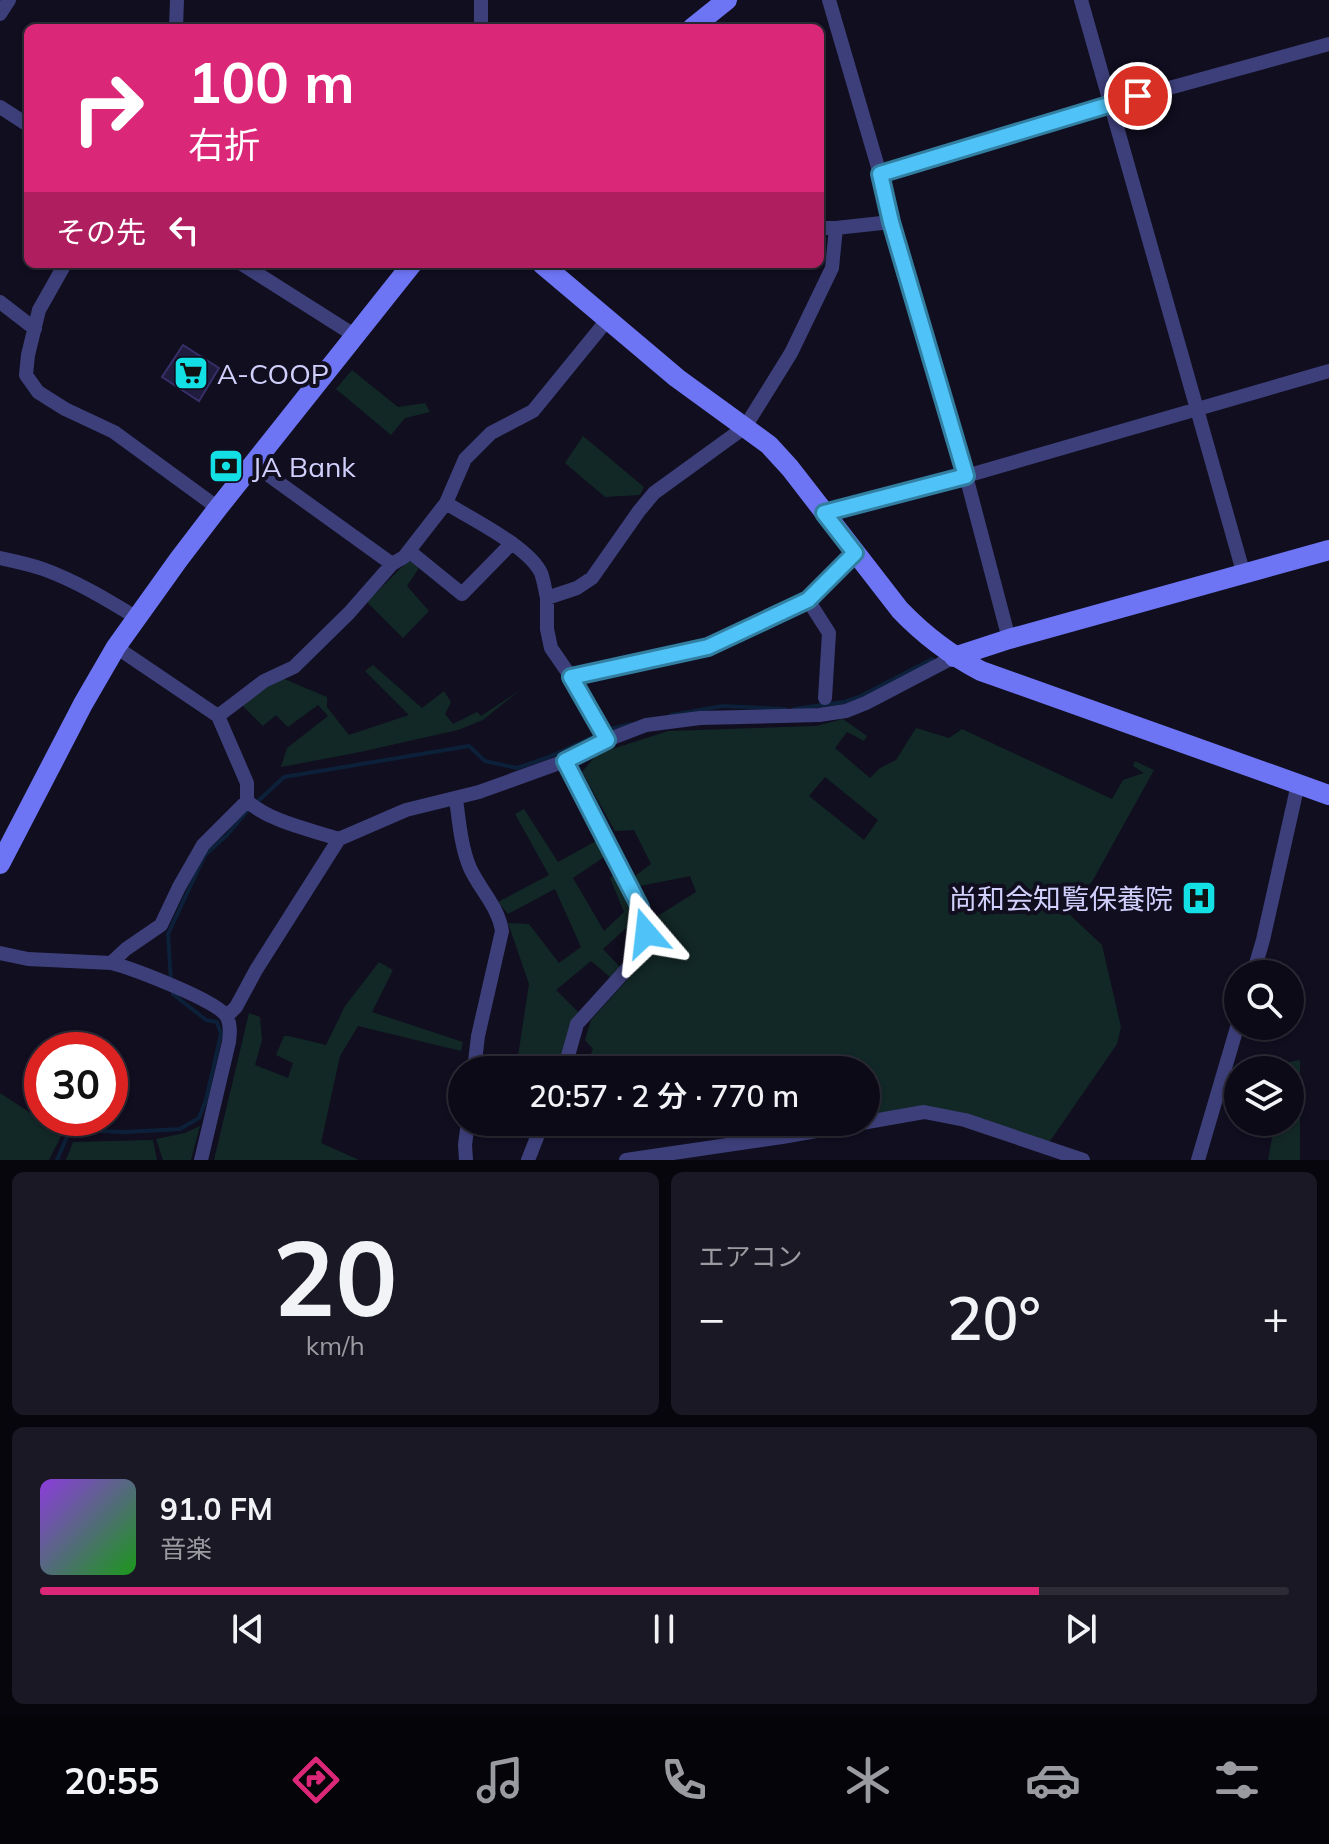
<!DOCTYPE html>
<html lang="ja">
<meta charset="utf-8">
<style>
body{margin:0;font-family:Mulish,"Noto Sans JP",sans-serif;background:#1a1824;color:#f1f3f6;height:100vh;display:flex;flex-direction:column;font-size:30px;white-space:nowrap}
*{box-sizing:border-box;margin:0}
p{font-size:26px;color:#9a9aa1}
.icon{flex:none;width:44px;height:44px;fill:none;stroke:currentColor;stroke-width:2;stroke-linecap:round;stroke-linejoin:round}
.map{position:relative;height:1160px;overflow:hidden}
.sheet{display:flex;flex-direction:column;gap:12px;padding:12px;background:#07060d;flex:1}
.sheet>*{flex:none}
.banner{position:absolute;left:24px;top:24px;width:800px;height:244px;border-radius:12px;box-shadow:0 2px 6px #0004,0 0 0 2px #2c2b36;background:#db2777;color:#fff;overflow:hidden}
.tools{position:absolute;left:1224px;top:960px;display:grid;gap:16px}
.tools a{display:grid;place-items:center;width:80px;height:80px;border-radius:50%;background:#0c0a17;box-shadow:0 2px 6px #0004,0 0 0 2px #2c2b36;font-size:40px}
.speed{position:absolute;left:24px;top:1032px;display:flex;gap:16px;font-size:40px;font-weight:700;text-align:center}
.speed>*{display:grid;place-content:center;width:104px;height:104px;border-radius:50%;background:#0c0a17;box-shadow:0 2px 6px #0004,0 0 0 2px #2c2b36;line-height:1}
.speed .limit{border:12px solid #d22;background:#fff;color:#111}
.pin{position:absolute;display:grid;place-items:center;width:68px;height:68px;color:#fff;margin:-34px;border:4px solid #fff;border-radius:50%;box-shadow:0 2px 8px #0007}
.me{position:absolute;width:88px;margin:-44px;rotate:343deg;stroke-linejoin:round;filter:drop-shadow(0 0 6px #0008)}
.turn{display:flex;align-items:center;gap:28px;height:168px;padding:0 32px;font-size:36px}
.turn .icon{width:104px;height:104px;stroke-width:2.5}
.turn b{display:block;font-size:56px;line-height:68px}
.then{display:flex;align-items:center;height:76px;padding:0 32px;background:#0003;gap:16px;font-size:30px}
.big{font-size:60px;font-weight:600;line-height:1.1}
.sheet .card{flex:1;display:flex;flex-direction:column;justify-content:center;gap:12px;min-width:0;padding:0 28px;border-radius:12px;background:#1a1824}
.sheet .dial{align-items:center;gap:0}
.dial b{font-size:104px;line-height:1}
.song{display:flex;align-items:center;gap:24px}
.cover{width:96px;height:96px;border-radius:12px;background:linear-gradient(135deg,hsl(270 70% 55%),hsl(120 70% 35%))}
.played{height:8px;border-radius:4px;background:linear-gradient(90deg,#db2777 80%,#2c2b36 80%)}
.keys{display:flex;justify-content:space-around;direction:ltr}
.heat{display:flex;justify-content:space-between;align-items:center;font-size:44px;direction:ltr}
.sheet .tiles{flex:1;display:grid;gap:12px;grid-template-columns:1fr 1fr}
.card:last-child{grid-column:span 2}
.trip{position:absolute;left:448px;top:1056px;width:432px;height:80px;border-radius:40px;background:#0c0a17;box-shadow:0 2px 6px #0004,0 0 0 2px #2c2b36;font-weight:600;line-height:80px;text-align:center}
.tabs{display:flex;height:128px;justify-content:space-around;align-items:center;background:#050409;color:#9a9aa1}
.tabs .icon{width:56px;height:56px}
.tabs .active{color:#db2777}
.tabs b{font-size:36px;color:#f1f3f6}
.map>svg:first-child{display:block}
.green{fill:#122826;fill-rule:evenodd}
.lines{fill:none;stroke-linecap:round;stroke-linejoin:round}
.stream{stroke:#0d2039;stroke-width:4}
.building{fill:#201c3e;stroke:#362f68;stroke-width:2}
.street{stroke:#3d3f7a;stroke-width:14}
.secondary{stroke:#6e75f4;stroke-width:20}
.route-casing{stroke:#337fa1;stroke-width:20}
.route{stroke:#4fc3f7;stroke-width:14}
.labels{text-anchor:middle;dominant-baseline:central;stroke-width:8;stroke-linejoin:round;paint-order:stroke}
.poi-label{font-size:28px;fill:#d1cffb;stroke:#100e1f;text-anchor:start}
</style>
<div class="map">
<svg width="1329" height="1160" viewBox="0 0 1329 1160">
<rect width="100%" height="100%" fill="#100e1f"/>
<!-- green -->
<path class="green" d="M352,370L398,407L425,403L430,412L405,418L391,435L336,389Z
M583,436L644,487L640,495L605,497L565,463Z
M410,559L419,568L407,586L429,611L403,638L367,602Z
M373,665L422,708L444,691L451,702L445,714L453,724L477,712L481,716L520,690L483,720L458,730L360,752L281,767L287,748L328,716L318,705L288,727L276,715L263,726L241,704L282,678L327,697V707L349,735L409,715L365,671Z
M843,719L867,736L864,741L847,732L835,748L870,778L880,768L896,760L916,728L949,738L962,729L1112,799L1123,780L1144,773L1133,766L1135,761L1154,770L1093,880L1068,913L1102,945L1121,1027L1117,1044L1048,1144L943,1110L866,1115V1070H584L593,1049L585,1040L591,1020L636,970L648,954L653,919L696,892L690,876L640,886L635,876L651,864L634,830L615,831L582,772L597,754L668,731L816,726ZM825,777L878,820L864,840L809,796Z
M524,809L558,862L596,841L604,857L573,878L604,931L624,912L610,878L616,873L633,906V922L603,949L620,967L610,977L591,961L556,990L578,1012L559,1068L545,1061L538,1067L518,1056L529,984L508,923L529,924L559,963L581,947L555,889L508,914L498,902L549,875L515,814Z
M379,962L393,970L372,1012L463,1042L461,1051L358,1026L340,1056L321,1143L359,1160H214L249,1013L260,1017L262,1040L255,1065L288,1078L293,1063L276,1055L284,1036H289L326,1045L345,1006Z
M1300,1060V1160H1268L1275,1122H1290V1070H1284L1285,1063Z
M0,1093L62,1134L49,1160H0Z
M200,1126L191,1160H163L156,1139L185,1133Z
M153,1140L157,1160H66L73,1142Z"/>
<g class="lines">
<!-- stream -->
<path class="stream" d="M794,709L844,702L859,697L932,659
M671,715L723,706L785,709
M256,803L284,777L469,746L485,761L517,768L549,757L610,729L631,724
M171,982L168,934L205,855L227,835L249,809
M57,1160L70,1130L126,1132L180,1129L199,1118L206,1100L221,1034L217,1022L206,1020L173,994V991"/>
</g>
<!-- building -->
<path class="building" d="M183,345L219,368L199,401L162,377Z"/>
<g class="lines">
<!-- street -->
<path class="street" d="M829,0L880,174L891,222L966,476L1009,639
M1081,0L1244,575
M0,14L9,0
M176,28L177,0
M481,28V0
M0,107L28,125
M880,174L1111,104L1329,44
M820,228H836L891,222
M65,264L39,310L28,355L26,375L38,392L65,409L114,432L218,508
M242,264L354,335
M0,302L35,329
M253,464L392,564L404,557L446,503L465,459L491,433L533,411L608,319
M446,503C471,519 528,546 541,573C544,581 545,590 547,598
M824,513L966,476L1329,371
M409,551L462,594L512,543
M0,558C14,561 29,564 43,569C76,581 106,599 137,618
M808,600L829,633L825,698
M116,647L218,716L247,783V801C271,822 308,829 339,839
M571,677L708,647L808,600L855,553
M218,716L264,681L294,667L349,613L392,564
M607,740L571,677L551,648L547,629V598L577,588L592,578L639,511L654,493L745,427L791,353L832,268L836,228
M456,799C459,821 461,847 470,868C480,890 498,906 502,931L478,1036L474,1070
M0,953L28,959L111,963C131,968 219,1001 227,1017C231,1025 230,1034 229,1042L201,1160
M111,963L126,949L161,925L179,887L203,845L247,801
M1253,974L1263,940L1298,784
M227,1016L236,1007L256,970L339,839L406,810L479,792L565,761L607,740L646,725L700,718L819,715L846,711L866,703L954,657
M564,1070L577,1024L644,950L646,933L640,907L565,761
M466,1160L465,1145L468,1122
M528,1160L543,1122
M626,1160L782,1137L924,1112L965,1120L1083,1160
M1198,1160L1238,1024"/>
<!-- secondary -->
<path class="secondary" d="M692,28L727,0
M542,264L677,378L769,445L790,468L900,610C925,636 950,655 981,671L1329,795
M954,657L1009,639L1329,550
M0,864L83,704L116,647L179,559L218,508L412,264"/>
</g>
<g class="lines">
<!-- route casing -->
<g class="route-casing">
<path id="route" d="M646,933L640,907L565,761L607,740L571,677L708,647L808,600L855,553L824,513L966,476L891,222L880,174L1138,96"/>
</g>
<!-- route -->
<use href="#route" class="route"/>
</g>
<!-- icons -->
<defs>
<g id="supermarket-square" transform="scale(1.8)"><rect x="-9" y="-9" width="18" height="18" rx="4" fill="#12e0e5" stroke="#100e1f"/><path d="M-6-5.5h2.5l.6 2H6L4.5 2H-2.5L-4.4-4H-6ZM-1.5 3.2a1.3 1.3 0 1 0 .1 0ZM3 3.2a1.3 1.3 0 1 0 .1 0Z" fill="#111"/></g>
<g id="bank-square" transform="scale(1.8)"><rect x="-9" y="-9" width="18" height="18" rx="4" fill="#12e0e5" stroke="#100e1f"/><path d="M-6-4H6V4H-6ZM0-2.3a2.3 2.3 0 1 0 0 4.6a2.3 2.3 0 1 0 0-4.6Z" fill="#111"/></g>
<g id="hospital-square" transform="scale(1.8)"><rect x="-9" y="-9" width="18" height="18" rx="4" fill="#12e0e5" stroke="#100e1f"/><path d="M-5-5h3v3.5h4V-5h3V5h-3V1.5h-4V5h-3Z" fill="#111"/></g>
</defs>
<g fill-rule="evenodd">
<use href="#supermarket-square" x="191" y="373"/>
<use href="#bank-square" x="226" y="466"/>
<use href="#hospital-square" x="1199" y="898"/>
</g>
<g class="labels">
<!-- poi labels -->
<g class="poi-label">
<text x="217" y="373">A-COOP</text>
<text x="252" y="466">JA Bank</text>
<text x="1173" y="898" text-anchor="end">尚和会知覧保養院</text>
</g>
</g>
</svg>
<div class="tools">
<a><svg class="icon" aria-label="search" viewBox="0 0 24 24"><circle cx="10" cy="10" r="6"/><path d="M15 15l6 6"/></svg></a>
<a><svg class="icon" aria-label="layers" viewBox="0 0 24 24"><path d="M12 4l9 5-9 5-9-5zM3 14l9 5 9-5"/></svg></a>
</div>
<div class="speed"><div class="limit">30</div></div>
<div class="pin" style="left:1138px;top:96px;background:#d93025"><svg class="icon" aria-label="arrive" viewBox="0 0 24 24"><path d="M6 21V4h12l-3 4 3 4H6"/></svg></div>
<svg class="me" style="left:646px;top:933px" viewBox="-20 -20 40 40"><path d="M0-17L14 15 0 8-14 15z" fill="#4fc3f7" stroke="#fff" stroke-width="4"/></svg>
<div class="trip">20:57 · 2 分 · 770 m</div>
<div class="banner">
<div class="turn"><svg class="icon" aria-label="right" viewBox="0 0 24 24"><path d="M7 20v-9h11M14 6l5 5-5 5"/></svg><div><b>100 m</b>右折</div></div>
<div class="then">その先<svg class="icon" aria-label="left" viewBox="0 0 24 24"><path d="M17 20v-9H6M10 6l-5 5 5 5"/></svg></div>
</div>
</div>
<section class="sheet">
<div class="tiles">
<div class="card dial"><b>20</b><p>km/h</p></div>
<div class="card"><p>エアコン</p>
<div class="heat"><a>−</a><b class="big">20°</b><a>+</a></div>
</div>
<div class="card">
<div class="song"><i class="cover"></i><div><b>91.0 FM</b><p>音楽</p></div></div>
<div class="played"></div>
<div class="keys"><svg class="icon" aria-label="previous" viewBox="0 0 24 24"><path d="M18 5L8 12l10 7zM5 5v14"/></svg><svg class="icon" aria-label="pause" viewBox="0 0 24 24"><path d="M8 5v14M16 5v14"/></svg><svg class="icon" aria-label="next" viewBox="0 0 24 24"><path d="M6 5l10 7-10 7zM19 5v14"/></svg></div>
</div>
</div>
</section>
<nav class="tabs">
<b>20:55</b>
<svg class="icon active" aria-label="directions" viewBox="0 0 24 24"><path d="M12 3l9 9-9 9-9-9zM9 14v-3h6M13 9l2 2-2 2"/></svg>
<svg class="icon" aria-label="music" viewBox="0 0 24 24"><path d="M9 18V5l10-2v13"/><circle cx="6" cy="18" r="3"/><circle cx="16" cy="16" r="3"/></svg>
<svg class="icon" aria-label="phone" viewBox="0 0 24 24"><path d="M5 4h4l2 5-3 2q2 4 5 5l2-3 5 2v4C11 20 4 13 5 4z"/></svg>
<svg class="icon" aria-label="climate" viewBox="0 0 24 24"><path d="M12 3v18M4 7l16 10M4 17L20 7"/></svg>
<svg class="icon" aria-label="car" viewBox="0 0 24 24"><path d="M5 17H2v-5l4-1 3-4h7l3 4 3 1v5h-3M9 17h6M6 11h13"/><circle cx="7" cy="17" r="2"/><circle cx="17" cy="17" r="2"/></svg>
<svg class="icon" aria-label="filters" viewBox="0 0 24 24"><path d="M4 7h16M4 17h16"/><circle cx="9" cy="7" r="2"/><circle cx="15" cy="17" r="2"/></svg>
</nav>
